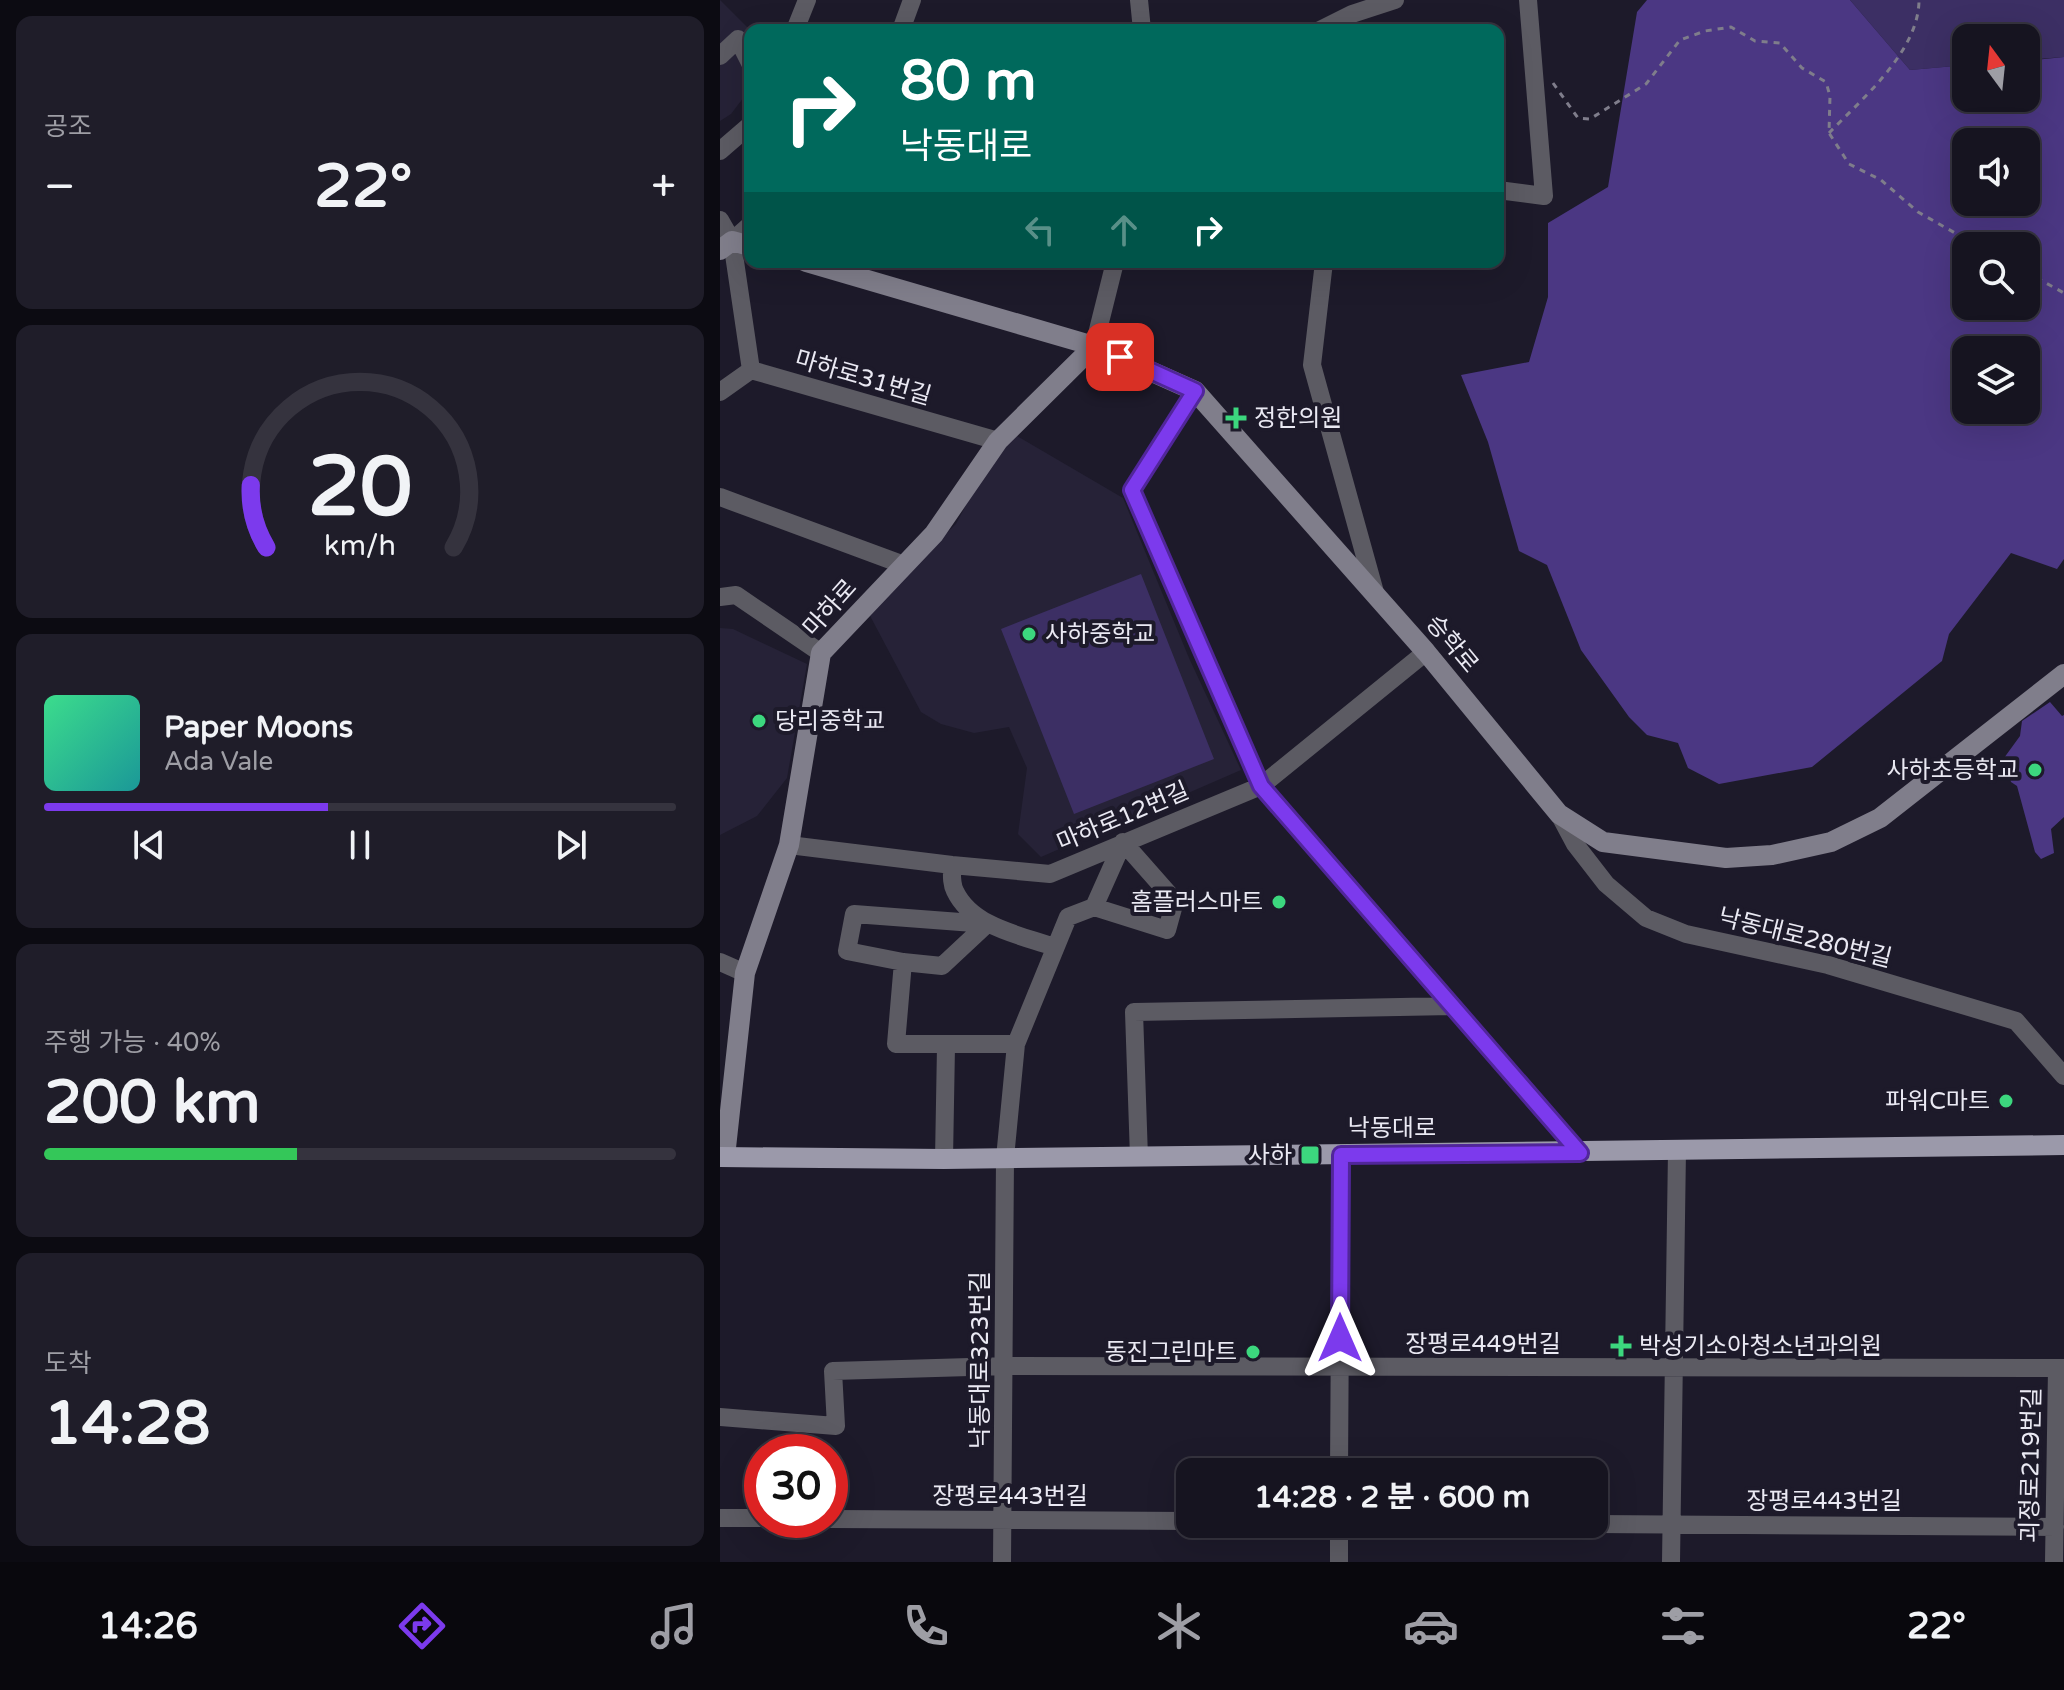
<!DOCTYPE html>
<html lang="ko">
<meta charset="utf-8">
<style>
body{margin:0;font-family:"Varela Round","Noto Sans KR",sans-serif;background:#1f1d29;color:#f1f3f6;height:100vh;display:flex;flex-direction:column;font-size:30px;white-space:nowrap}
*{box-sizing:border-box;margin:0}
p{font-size:26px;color:#9e9ea5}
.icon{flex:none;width:44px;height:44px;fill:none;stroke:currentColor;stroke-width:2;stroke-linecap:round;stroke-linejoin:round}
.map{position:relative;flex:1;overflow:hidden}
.sheet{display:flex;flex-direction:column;gap:16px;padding:16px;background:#0c0b12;width:720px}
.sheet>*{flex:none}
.top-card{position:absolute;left:24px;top:24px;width:760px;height:244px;border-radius:16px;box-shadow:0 8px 32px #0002,0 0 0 2px #35333e;background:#00695c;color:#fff;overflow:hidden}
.needle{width:52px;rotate:345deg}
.controls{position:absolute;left:1232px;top:24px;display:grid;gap:16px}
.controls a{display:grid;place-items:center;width:88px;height:88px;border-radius:16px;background:#161420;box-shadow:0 8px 32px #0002,0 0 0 2px #35333e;font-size:40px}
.speed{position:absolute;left:24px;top:1434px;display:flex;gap:16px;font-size:40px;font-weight:700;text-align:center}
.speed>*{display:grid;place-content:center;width:104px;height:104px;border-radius:50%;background:#161420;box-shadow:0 8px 32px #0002,0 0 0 2px #35333e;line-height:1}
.speed .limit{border:12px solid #d22;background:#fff;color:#111}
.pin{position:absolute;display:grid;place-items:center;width:68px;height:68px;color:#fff;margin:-34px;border-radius:16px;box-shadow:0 4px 12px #0006}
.me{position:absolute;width:88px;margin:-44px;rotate:0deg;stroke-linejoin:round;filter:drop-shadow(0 0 6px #0008)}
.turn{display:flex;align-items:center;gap:28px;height:168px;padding:0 24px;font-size:36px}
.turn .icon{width:104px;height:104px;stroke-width:2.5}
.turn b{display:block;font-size:56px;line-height:68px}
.lanes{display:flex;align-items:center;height:76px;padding:0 24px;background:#0003;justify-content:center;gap:40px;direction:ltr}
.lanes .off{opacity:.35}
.big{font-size:60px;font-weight:700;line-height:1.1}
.sheet .card{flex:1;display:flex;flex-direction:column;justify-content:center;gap:12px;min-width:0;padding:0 28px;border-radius:16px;background:#1f1d29}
.sheet .dial{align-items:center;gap:0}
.dial svg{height:208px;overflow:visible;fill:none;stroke:#35333e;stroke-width:7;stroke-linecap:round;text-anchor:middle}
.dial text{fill:#f1f3f6;stroke:none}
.song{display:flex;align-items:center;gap:24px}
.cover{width:96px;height:96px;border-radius:12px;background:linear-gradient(135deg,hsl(150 70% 55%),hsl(180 70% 35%))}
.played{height:8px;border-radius:4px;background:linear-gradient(90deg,#7c3aed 45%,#35333e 45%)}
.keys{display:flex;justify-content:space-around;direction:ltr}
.heat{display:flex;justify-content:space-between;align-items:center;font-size:44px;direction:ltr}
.charge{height:12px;border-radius:6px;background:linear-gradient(90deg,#34c759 40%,#35333e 0)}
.trip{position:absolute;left:456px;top:1458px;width:432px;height:80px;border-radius:16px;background:#161420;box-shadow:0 8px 32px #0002,0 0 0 2px #35333e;font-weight:700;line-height:80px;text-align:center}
.dock{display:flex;height:128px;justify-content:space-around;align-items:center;background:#09080d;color:#9e9ea5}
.dock .icon{width:56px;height:56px}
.dock .on{color:#7c3aed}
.dock b{font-size:36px;color:#f1f3f6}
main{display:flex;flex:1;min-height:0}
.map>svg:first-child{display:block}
.built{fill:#262237}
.green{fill:#3c2f64}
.forest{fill:#4b3783;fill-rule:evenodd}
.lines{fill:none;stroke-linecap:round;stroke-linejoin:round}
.path{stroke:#7f7d8b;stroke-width:3;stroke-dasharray:6 6;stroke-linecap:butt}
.street{stroke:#5c5b63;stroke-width:18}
.secondary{stroke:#807e8b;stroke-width:20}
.primary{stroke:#9b99aa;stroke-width:20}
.route-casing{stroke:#51269a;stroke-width:20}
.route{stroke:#7c3aed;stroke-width:14}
.poi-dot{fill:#3cd77e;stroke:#1d1a2a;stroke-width:3}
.labels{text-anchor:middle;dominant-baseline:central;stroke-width:8;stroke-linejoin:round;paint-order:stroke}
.street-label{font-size:24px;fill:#eae9f3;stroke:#1d1a2a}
.poi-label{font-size:24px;fill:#eae9f3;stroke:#1d1a2a;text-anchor:end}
</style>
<main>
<section class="sheet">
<div class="card"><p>공조</p>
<div class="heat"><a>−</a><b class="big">22°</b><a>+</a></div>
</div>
<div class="card dial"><svg viewBox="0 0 100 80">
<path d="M14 69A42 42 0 1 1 86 69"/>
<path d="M14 69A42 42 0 0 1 8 45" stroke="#7c3aed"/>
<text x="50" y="56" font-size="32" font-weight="700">20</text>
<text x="50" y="72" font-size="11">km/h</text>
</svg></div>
<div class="card">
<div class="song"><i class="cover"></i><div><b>Paper Moons</b><p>Ada Vale</p></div></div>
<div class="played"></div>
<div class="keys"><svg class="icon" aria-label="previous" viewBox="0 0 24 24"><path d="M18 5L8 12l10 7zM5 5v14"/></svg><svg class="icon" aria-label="pause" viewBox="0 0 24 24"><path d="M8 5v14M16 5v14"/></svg><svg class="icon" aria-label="next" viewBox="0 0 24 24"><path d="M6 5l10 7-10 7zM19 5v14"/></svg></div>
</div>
<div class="card"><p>주행 가능 · 40%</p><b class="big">200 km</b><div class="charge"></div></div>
<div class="card"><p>도착</p><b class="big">14:28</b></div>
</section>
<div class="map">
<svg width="1344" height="1562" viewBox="0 0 1344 1562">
<rect width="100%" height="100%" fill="#1d1a2a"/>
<!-- built -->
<path class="built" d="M0,0L30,30V89L11,114L0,121Z
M297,436L403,498L469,658L521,770L321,857L298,834L307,768L289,727L254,733L221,724L201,712L147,610L236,524L274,452Z
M0,628L13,629L87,664L67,778L37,816L0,835Z"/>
<!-- green -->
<path class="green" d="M1130,0H1344V57L1306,60V38H1246V65L1190,70Z
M421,574L494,759L354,814L281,629Z"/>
<!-- forest -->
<path class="forest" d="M927,0H1130L1190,70L1246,65V98H1306V61L1344,57V559L1337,569L1291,553L1229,634L1222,661L1092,767L999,784L968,768L958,743L927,735L909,717L861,650L827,565L799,551L768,442L741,375L809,362L828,297V223L888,187L917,12ZM1246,142H1306V202H1246ZM1246,246H1306V306H1246ZM1246,350H1306V410H1246Z
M1330,702L1342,716L1344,715V817L1331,829L1334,853L1321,859L1315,852L1297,786L1291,782L1284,758L1300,736L1302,721Z"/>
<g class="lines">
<!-- path -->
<path class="path" d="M833,83L858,118L870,119L926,84L960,40L985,31L1011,27L1035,41L1060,43L1082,68L1106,82L1110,96L1109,133L1129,164L1161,180L1198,212L1258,246
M1109,133C1142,99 1199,51 1199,0
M1306,272L1344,293"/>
<!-- street -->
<path class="street" d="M419,0L422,30
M75,30L87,0
M181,30L192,0
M600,30L632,14L675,0
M0,56L18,39L30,63
M0,151L30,125
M778,190L824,196L808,0
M0,220L12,241L31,370
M12,241L30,225
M604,262L592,365L656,596
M374,346L395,262
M475,391L412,490L541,786L860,1153
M0,392L31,370L278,441
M0,497L184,565
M0,597L16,595L101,653
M839,814L855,844L886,884L926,918L966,934L1108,965L1296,1021L1344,1076
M69,845L232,865L330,874L541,786L706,652
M232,865C232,874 231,883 235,891C252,927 300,935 334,947
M134,914L267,924L222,966L183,962L127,951Z
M0,962L25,973
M183,962L176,1044H296
M419,1157L414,1012L732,1006
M224,1159L226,1046
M0,1417L116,1426L113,1371L284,1366L1344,1368
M619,1472L621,1155
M0,1518H42
M110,1519L470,1521
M874,1524L1335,1527
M282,1562L285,1158L296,1044L348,917L374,907L403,842L455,901L447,930L374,907
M619,1562V1524
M951,1562L957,1150
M1334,1562L1337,1368"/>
<!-- secondary -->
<path class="secondary" d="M0,250L12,241L30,246
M86,262L374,346L475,391L706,652L839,814L883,842L1006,858L1052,855L1111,842L1160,818L1344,674
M5,1157L25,973L69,845L101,653L214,534L278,441L374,346"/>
<!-- primary -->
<path class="primary" d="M0,1157L224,1159L1344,1145"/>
</g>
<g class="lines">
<!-- route casing -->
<g class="route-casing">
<path id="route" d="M400,357L475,391L412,490L541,786L860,1153L621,1155L620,1338"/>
</g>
<!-- route -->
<use href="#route" class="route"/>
</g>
<!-- markers -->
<g class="poi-dot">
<path d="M512 406h8v8h8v8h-8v8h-8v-8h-8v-8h8z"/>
<circle cx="309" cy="634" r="8"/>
<circle cx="39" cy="721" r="8"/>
<circle cx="1315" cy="770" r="8"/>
<circle cx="559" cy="902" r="8"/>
<circle cx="1286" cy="1101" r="8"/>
<rect x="580" y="1145" width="20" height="20" rx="4"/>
<path d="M897 1334h8v8h8v8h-8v8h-8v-8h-8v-8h8z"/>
<circle cx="533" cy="1352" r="8"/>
</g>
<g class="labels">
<!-- street labels -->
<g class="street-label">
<text transform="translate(143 378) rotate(16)">마하로31번길</text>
<text transform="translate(110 608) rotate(-48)">마하로</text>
<text transform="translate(732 644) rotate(50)">승학로</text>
<text transform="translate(403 817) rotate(-23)">마하로12번길</text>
<text transform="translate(1085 938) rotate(14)">낙동대로280번길</text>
<text x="672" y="1128">낙동대로</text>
<text x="763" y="1344">장평로449번길</text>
<text transform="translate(260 1360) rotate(-90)">낙동대로323번길</text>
<text transform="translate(1311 1465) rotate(-89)">괴정로219번길</text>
<text x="290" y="1496">장평로443번길</text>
<text x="1104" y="1501">장평로443번길</text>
</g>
<!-- poi labels -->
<g class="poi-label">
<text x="534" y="418" text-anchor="start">정한의원</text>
<text x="325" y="634" text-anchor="start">사하중학교</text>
<text x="55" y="721" text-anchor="start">당리중학교</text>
<text x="1299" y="770">사하초등학교</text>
<text x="543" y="902">홈플러스마트</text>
<text x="1270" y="1101">파워C마트</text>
<text x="572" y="1155">사하</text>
<text x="919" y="1346" text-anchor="start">박성기소아청소년과의원</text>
<text x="517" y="1352">동진그린마트</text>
</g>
</g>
</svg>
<div class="controls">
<a><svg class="needle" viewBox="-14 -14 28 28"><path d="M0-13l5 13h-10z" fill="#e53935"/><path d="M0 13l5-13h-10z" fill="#9e9ea5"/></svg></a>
<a><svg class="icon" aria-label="sound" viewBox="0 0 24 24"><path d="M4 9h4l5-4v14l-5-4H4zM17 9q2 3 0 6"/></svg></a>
<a><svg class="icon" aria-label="search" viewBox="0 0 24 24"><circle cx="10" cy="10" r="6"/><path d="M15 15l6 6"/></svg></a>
<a><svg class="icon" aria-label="layers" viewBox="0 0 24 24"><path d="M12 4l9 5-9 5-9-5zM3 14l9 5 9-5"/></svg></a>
</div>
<div class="speed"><div class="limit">30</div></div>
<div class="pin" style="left:400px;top:357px;background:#d93025"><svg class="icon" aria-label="arrive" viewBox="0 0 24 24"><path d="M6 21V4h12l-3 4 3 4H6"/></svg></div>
<svg class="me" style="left:620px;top:1338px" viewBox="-20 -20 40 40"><path d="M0-17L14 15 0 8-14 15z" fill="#7c3aed" stroke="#fff" stroke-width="4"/></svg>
<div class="trip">14:28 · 2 분 · 600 m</div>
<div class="top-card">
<div class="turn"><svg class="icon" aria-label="right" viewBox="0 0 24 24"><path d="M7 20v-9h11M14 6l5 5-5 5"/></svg><div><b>80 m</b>낙동대로</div></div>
<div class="lanes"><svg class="icon off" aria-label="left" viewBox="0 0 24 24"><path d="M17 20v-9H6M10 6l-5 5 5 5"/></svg><svg class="icon off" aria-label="ahead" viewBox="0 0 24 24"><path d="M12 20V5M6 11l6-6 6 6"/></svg><svg class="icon" aria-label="right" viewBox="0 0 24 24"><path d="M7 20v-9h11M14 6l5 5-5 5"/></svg></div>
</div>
</div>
</main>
<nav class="dock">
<b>14:26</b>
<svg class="icon on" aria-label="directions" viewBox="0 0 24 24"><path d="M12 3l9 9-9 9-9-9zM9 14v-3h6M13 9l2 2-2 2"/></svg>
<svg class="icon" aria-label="music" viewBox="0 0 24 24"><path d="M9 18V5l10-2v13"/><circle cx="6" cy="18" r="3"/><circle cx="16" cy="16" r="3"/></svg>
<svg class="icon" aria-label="phone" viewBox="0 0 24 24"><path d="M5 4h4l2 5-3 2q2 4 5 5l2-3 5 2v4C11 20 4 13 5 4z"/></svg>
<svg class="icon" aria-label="climate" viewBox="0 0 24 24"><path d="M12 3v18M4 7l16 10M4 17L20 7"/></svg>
<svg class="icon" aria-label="car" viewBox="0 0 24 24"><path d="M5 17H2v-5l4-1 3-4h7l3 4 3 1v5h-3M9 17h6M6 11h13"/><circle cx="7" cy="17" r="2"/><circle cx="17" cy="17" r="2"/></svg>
<svg class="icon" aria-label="filters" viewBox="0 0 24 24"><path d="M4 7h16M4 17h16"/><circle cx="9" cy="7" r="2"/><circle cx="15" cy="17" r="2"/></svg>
<b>22°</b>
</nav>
